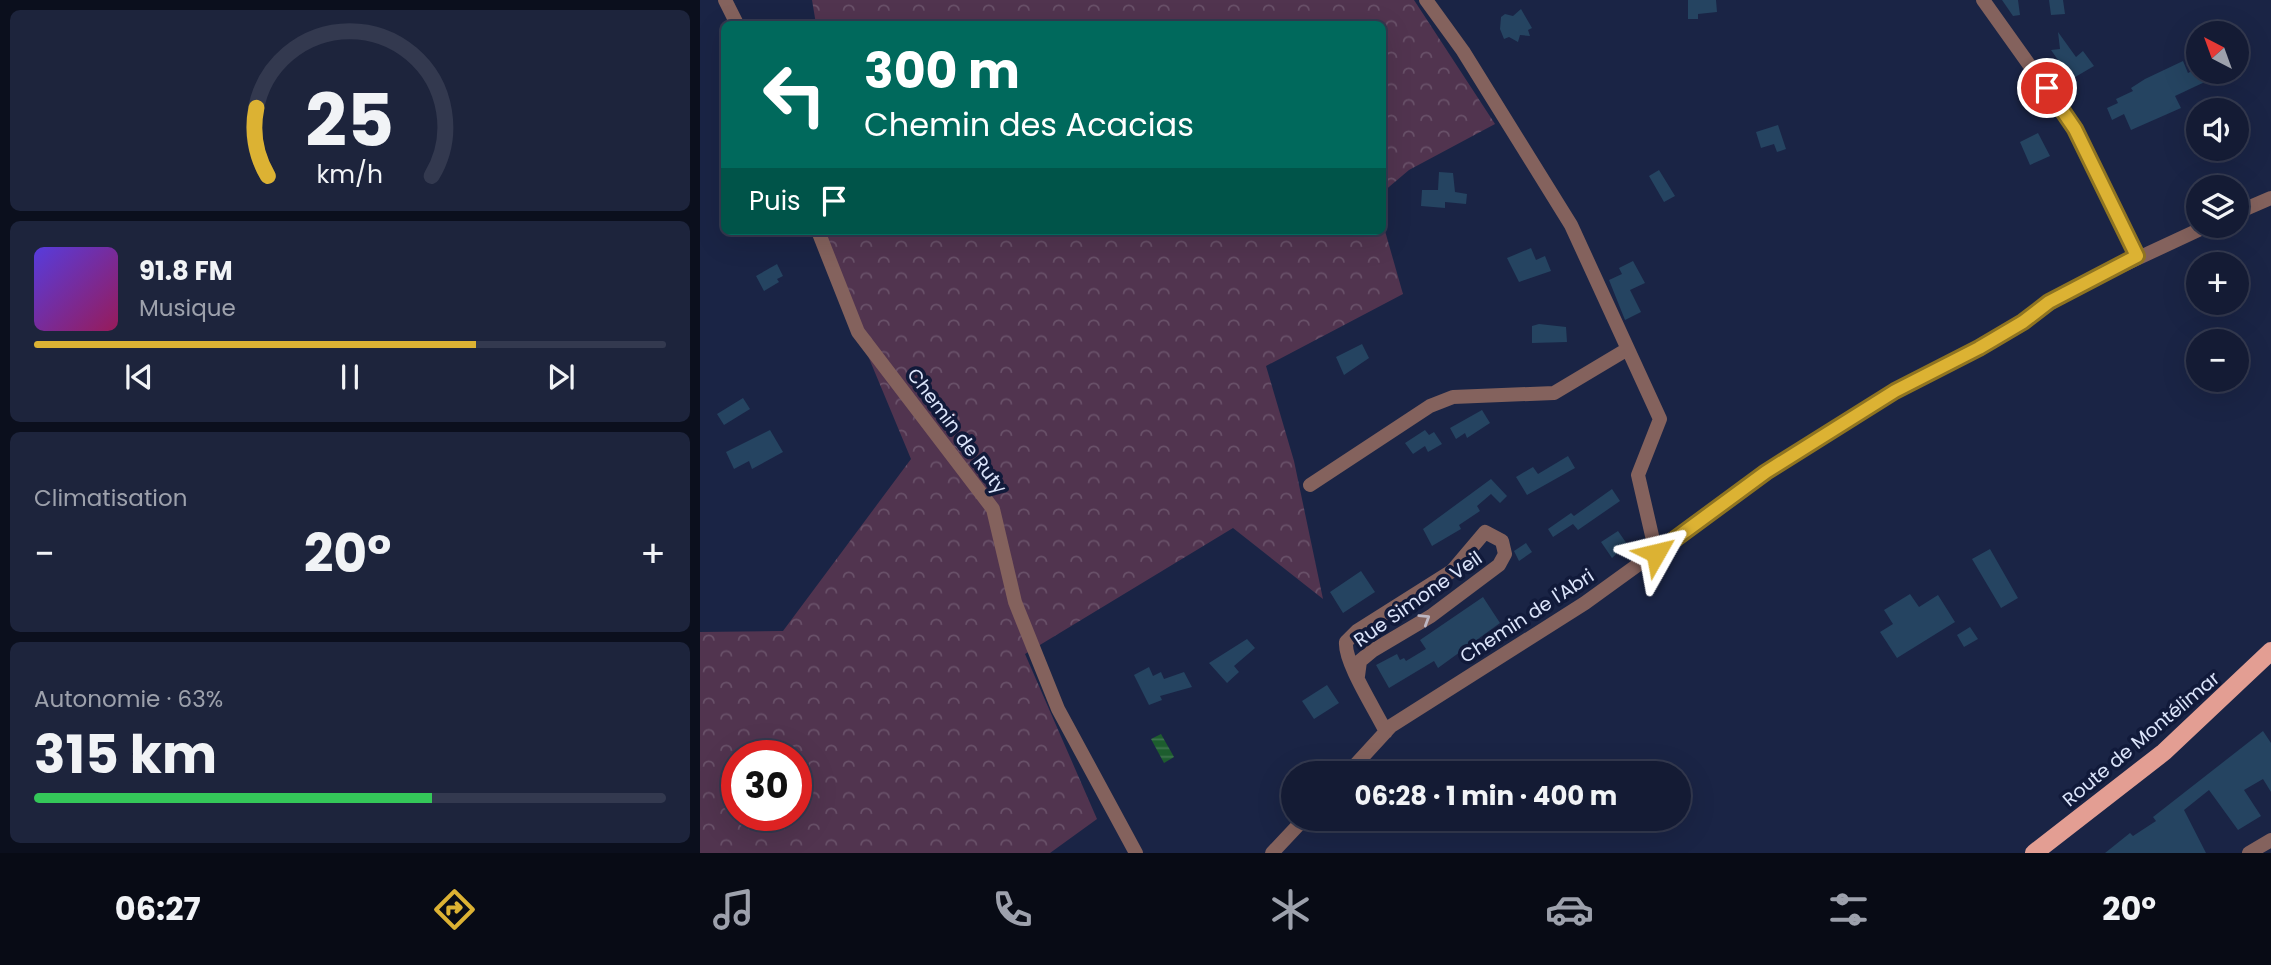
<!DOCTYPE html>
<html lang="fr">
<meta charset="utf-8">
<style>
body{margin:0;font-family:Poppins,sans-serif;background:#1d243c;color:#f1f3f6;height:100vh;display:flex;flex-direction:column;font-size:26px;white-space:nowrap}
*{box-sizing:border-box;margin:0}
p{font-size:23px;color:#9da1ac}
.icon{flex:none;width:38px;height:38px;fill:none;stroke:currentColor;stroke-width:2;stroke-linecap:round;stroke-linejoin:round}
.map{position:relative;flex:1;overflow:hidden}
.side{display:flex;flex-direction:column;gap:10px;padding:10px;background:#0b0f1d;width:700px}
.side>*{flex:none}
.top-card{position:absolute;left:21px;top:21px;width:665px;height:214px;border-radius:10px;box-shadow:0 7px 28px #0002,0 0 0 2px #33394f;background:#00695c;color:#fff;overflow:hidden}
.needle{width:46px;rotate:319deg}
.buttons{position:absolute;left:1486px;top:21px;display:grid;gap:14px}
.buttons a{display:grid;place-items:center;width:63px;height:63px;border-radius:50%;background:#141b34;box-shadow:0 7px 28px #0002,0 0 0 2px #33394f;font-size:35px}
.speed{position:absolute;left:21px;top:740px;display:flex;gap:14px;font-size:35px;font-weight:700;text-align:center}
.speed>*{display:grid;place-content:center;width:91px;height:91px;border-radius:50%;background:#141b34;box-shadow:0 7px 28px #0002,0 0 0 2px #33394f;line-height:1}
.speed .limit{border:10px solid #d22;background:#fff;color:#111}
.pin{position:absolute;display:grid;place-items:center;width:60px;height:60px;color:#fff;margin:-30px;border:4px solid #fff;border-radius:50%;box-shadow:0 2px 7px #0007}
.me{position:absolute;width:77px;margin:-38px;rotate:53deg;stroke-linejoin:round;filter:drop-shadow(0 0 5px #0008)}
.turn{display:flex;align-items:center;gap:24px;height:147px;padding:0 28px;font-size:32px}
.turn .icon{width:91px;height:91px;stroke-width:2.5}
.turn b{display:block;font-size:49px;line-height:60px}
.then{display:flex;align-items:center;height:66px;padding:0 28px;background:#0003;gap:14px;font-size:26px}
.big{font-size:52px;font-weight:700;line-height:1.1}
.side .tile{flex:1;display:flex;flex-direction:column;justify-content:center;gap:10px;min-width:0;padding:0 24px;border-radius:10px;background:#1d243c}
.side .dial{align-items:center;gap:0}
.dial svg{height:182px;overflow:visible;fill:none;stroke:#33394f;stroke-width:7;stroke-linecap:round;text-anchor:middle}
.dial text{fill:#f1f3f6;stroke:none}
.song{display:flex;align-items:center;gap:21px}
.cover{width:84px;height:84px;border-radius:10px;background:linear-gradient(135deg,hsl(250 70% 55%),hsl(330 70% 35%))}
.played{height:7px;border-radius:4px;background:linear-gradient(90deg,#dcb233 70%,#33394f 70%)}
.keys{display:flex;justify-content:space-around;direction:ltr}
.heat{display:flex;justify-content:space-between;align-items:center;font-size:38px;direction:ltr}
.charge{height:10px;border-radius:5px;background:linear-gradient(90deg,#34c759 63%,#33394f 0)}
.trip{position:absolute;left:581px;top:761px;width:410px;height:70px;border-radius:35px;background:#141b34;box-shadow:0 7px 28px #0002,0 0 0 2px #33394f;font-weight:700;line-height:70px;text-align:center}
.menu{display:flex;height:112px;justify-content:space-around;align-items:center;background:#080b15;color:#9da1ac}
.menu .icon{width:49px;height:49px}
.menu .active{color:#dcb233}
.menu b{font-size:32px;color:#f1f3f6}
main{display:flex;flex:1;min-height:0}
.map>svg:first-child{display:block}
.forest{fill:url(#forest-crowns);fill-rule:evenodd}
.water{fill:url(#water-rules)}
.building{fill:#254461}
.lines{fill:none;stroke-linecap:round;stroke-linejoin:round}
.minor{stroke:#84625d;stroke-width:14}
.major{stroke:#e39e93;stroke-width:18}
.oneway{stroke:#bdb7c4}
.route-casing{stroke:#8f7421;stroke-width:18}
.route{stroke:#dcb233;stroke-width:12}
.labels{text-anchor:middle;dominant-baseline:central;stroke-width:7;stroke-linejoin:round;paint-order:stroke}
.street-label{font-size:19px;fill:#dce5fb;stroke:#111a3a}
</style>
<main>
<section class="side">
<div class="tile dial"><svg viewBox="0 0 100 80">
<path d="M14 69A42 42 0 1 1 86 69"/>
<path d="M14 69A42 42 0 0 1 9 39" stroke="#dcb233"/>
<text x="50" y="56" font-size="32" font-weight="700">25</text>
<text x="50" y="72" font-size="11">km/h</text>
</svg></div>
<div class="tile">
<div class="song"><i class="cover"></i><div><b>91.8 FM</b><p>Musique</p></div></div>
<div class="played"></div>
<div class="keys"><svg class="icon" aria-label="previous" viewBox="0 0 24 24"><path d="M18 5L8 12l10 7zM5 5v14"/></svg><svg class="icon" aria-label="pause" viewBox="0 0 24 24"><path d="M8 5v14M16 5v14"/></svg><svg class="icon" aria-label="next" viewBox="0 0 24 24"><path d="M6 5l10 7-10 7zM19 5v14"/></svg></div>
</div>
<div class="tile"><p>Climatisation</p>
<div class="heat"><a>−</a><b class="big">20°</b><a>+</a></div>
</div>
<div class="tile"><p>Autonomie · 63%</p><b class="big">315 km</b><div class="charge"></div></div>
</section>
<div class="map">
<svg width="1571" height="853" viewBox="0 0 1571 853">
<defs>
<pattern id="forest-crowns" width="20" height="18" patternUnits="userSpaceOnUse" patternTransform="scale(1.75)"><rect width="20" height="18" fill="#51344f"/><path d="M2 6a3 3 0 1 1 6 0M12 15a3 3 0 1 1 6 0" fill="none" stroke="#695169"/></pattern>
<pattern id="water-rules" width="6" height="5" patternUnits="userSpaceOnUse" patternTransform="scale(1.75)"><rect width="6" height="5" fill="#1d5d2e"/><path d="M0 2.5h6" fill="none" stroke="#3d744d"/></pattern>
</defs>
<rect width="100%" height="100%" fill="#1a2445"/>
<!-- forest -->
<path class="forest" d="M112,0H714L795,124L709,170L683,192L682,24H116Z
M683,224L703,294L566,366L594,461L623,599L533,528L325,654L397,819L350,853H0V632L83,631L211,459L116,231H682ZM37,756H96V816H37Z"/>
<!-- water -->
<path class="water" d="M461,734L474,757L464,763L451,739Z"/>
<!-- building -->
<path class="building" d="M988,0H1016L1017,12L998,14V19H988Z
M1302,0H1318L1320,15L1313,16Z
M1349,0H1363L1365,14L1351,15Z
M821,9L832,28L828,30L830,36L820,35L818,42L809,37L804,39L800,29L801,17L805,14L813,16Z
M1358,32L1376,57L1383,51L1394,66L1365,83L1352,64L1358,60L1351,50L1360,49Z
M1483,61L1488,73L1498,68V72H1505L1509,80L1475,96L1481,108L1431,130L1424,114L1412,120L1407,108L1418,103L1416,99L1433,91L1431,88L1445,79Z
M1078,125L1086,149L1077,152L1074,144L1061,148L1056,132Z
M1338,133L1350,156L1330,165L1320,142Z
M959,170L975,196L964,202L949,176Z
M739,172L753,173L755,192L767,194L766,204L745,202V208L721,206L722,190H738Z
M831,248L836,260L845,256L851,271L819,282L807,258Z
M933,261L945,283L930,290L941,312L925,320L909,280L922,274L919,268Z
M77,264L83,276L77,279L79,282L64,291L56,276Z
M839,324L866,327L867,342L832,343V326Z
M662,344L669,358L644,375L636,357Z
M43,398L50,409L24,425L17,414Z
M782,410L790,423L767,438L765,433L756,439L750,428Z
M70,430L83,452L52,469L49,461L34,469L26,452Z
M725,430L729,435L734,432L742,444L728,452L725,446L713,454L705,443Z
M868,456L875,468L827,495L816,477L833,467L838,474Z
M791,479L807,496L800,503L791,494L777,506L780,511L759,525L761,529L732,546L723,529Z
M912,489L920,501L878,530L873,524L853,537L848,529L871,513L874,516Z
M918,531L927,544L912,558L901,542Z
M826,543L832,552L819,561L814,551Z
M1290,549L1318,598L1301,608L1272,559Z
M661,571L675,592L643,613L630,592Z
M1210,594L1219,607L1238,595L1255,622L1197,658L1180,632L1193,624L1184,610Z
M783,597L800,623L738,668L734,661L689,688L676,665L697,654L700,660L704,658L706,661L726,649L720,640Z
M1270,627L1278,639L1264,647L1257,635Z
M547,639L555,648L534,666L539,672L527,683L509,663Z
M449,667L453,676L461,672L464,679L484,672L492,687L460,696L462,700L449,705L434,675Z
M627,685L639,703L614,719L602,701Z
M1563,731L1571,743V792L1563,779L1544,790L1561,816L1538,830L1509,790L1484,810L1506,853H1405L1430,833L1433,836L1456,821L1453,817Z"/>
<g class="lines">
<!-- minor -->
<path class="minor" d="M25,0L37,24
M726,0L763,51L871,225L960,419L938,475L956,553
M1283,0L1375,129L1437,256
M1536,213L1571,198
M118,231L158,332L293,509L315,602L358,709L436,853
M610,485L730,406L753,397L854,393L926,350
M658,676L660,661L672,651L731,616L799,565L805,554L802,541L785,532L752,571L657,631L646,642C644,662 676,711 686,732
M647,774L691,726L885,603L1066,472L1195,391L1279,348L1376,287L1507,226
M572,853L604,819
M1549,853L1571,840"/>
<!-- major -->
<path class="major" d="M1334,853L1464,752L1571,651"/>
</g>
<!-- one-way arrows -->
<defs><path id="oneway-chevron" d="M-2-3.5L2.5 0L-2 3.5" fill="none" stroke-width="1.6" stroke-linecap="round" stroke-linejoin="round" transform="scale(1.75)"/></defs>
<use class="oneway" href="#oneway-chevron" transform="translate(725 619) rotate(-32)"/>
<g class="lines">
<!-- route casing -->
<g class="route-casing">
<path id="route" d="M956,553L1066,472L1195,391L1279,348L1323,322L1349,302L1437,256L1375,129L1347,88"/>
</g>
<!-- route -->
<use href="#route" class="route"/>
</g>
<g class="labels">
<!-- street labels -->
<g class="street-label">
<text transform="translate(257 431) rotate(53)">Chemin de Ruty</text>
<text transform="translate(718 599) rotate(-35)">Rue Simone Veil</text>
<text transform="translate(827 616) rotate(-33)">Chemin de l'Abri</text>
<text transform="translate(1441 739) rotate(-40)">Route de Montélimar</text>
</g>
</g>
</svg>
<div class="buttons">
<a><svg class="needle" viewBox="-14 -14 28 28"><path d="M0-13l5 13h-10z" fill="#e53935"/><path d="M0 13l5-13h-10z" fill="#9da1ac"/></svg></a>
<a><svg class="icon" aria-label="sound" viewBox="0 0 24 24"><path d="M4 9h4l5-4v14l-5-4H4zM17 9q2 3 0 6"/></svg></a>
<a><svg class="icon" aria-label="layers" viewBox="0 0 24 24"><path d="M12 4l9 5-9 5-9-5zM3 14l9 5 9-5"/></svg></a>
<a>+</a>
<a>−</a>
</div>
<div class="speed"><div class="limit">30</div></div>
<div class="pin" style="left:1347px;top:88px;background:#d93025"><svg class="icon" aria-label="arrive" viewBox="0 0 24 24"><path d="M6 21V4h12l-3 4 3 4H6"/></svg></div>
<svg class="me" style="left:956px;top:553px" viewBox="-20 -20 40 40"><path d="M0-17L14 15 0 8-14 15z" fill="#dcb233" stroke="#fff" stroke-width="4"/></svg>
<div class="trip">06:28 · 1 min · 400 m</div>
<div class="top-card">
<div class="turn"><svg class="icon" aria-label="left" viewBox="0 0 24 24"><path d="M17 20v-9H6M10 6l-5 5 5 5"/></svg><div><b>300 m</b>Chemin des Acacias</div></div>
<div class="then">Puis<svg class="icon" aria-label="arrive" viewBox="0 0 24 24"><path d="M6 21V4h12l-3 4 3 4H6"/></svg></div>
</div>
</div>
</main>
<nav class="menu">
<b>06:27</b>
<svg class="icon active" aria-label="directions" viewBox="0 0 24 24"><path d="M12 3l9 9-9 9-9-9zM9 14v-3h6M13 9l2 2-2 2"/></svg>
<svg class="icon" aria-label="music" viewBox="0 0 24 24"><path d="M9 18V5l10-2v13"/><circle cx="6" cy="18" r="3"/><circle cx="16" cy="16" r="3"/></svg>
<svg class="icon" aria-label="phone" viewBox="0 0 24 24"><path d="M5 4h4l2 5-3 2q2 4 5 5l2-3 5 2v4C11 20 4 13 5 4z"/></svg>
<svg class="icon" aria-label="climate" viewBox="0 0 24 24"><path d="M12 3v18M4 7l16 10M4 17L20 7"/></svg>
<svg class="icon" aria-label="car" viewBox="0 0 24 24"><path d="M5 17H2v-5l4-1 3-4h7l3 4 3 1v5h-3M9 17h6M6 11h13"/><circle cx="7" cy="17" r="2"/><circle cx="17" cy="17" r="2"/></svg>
<svg class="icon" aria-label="filters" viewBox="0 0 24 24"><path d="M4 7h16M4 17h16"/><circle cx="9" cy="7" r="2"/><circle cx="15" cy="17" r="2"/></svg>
<b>20°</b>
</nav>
